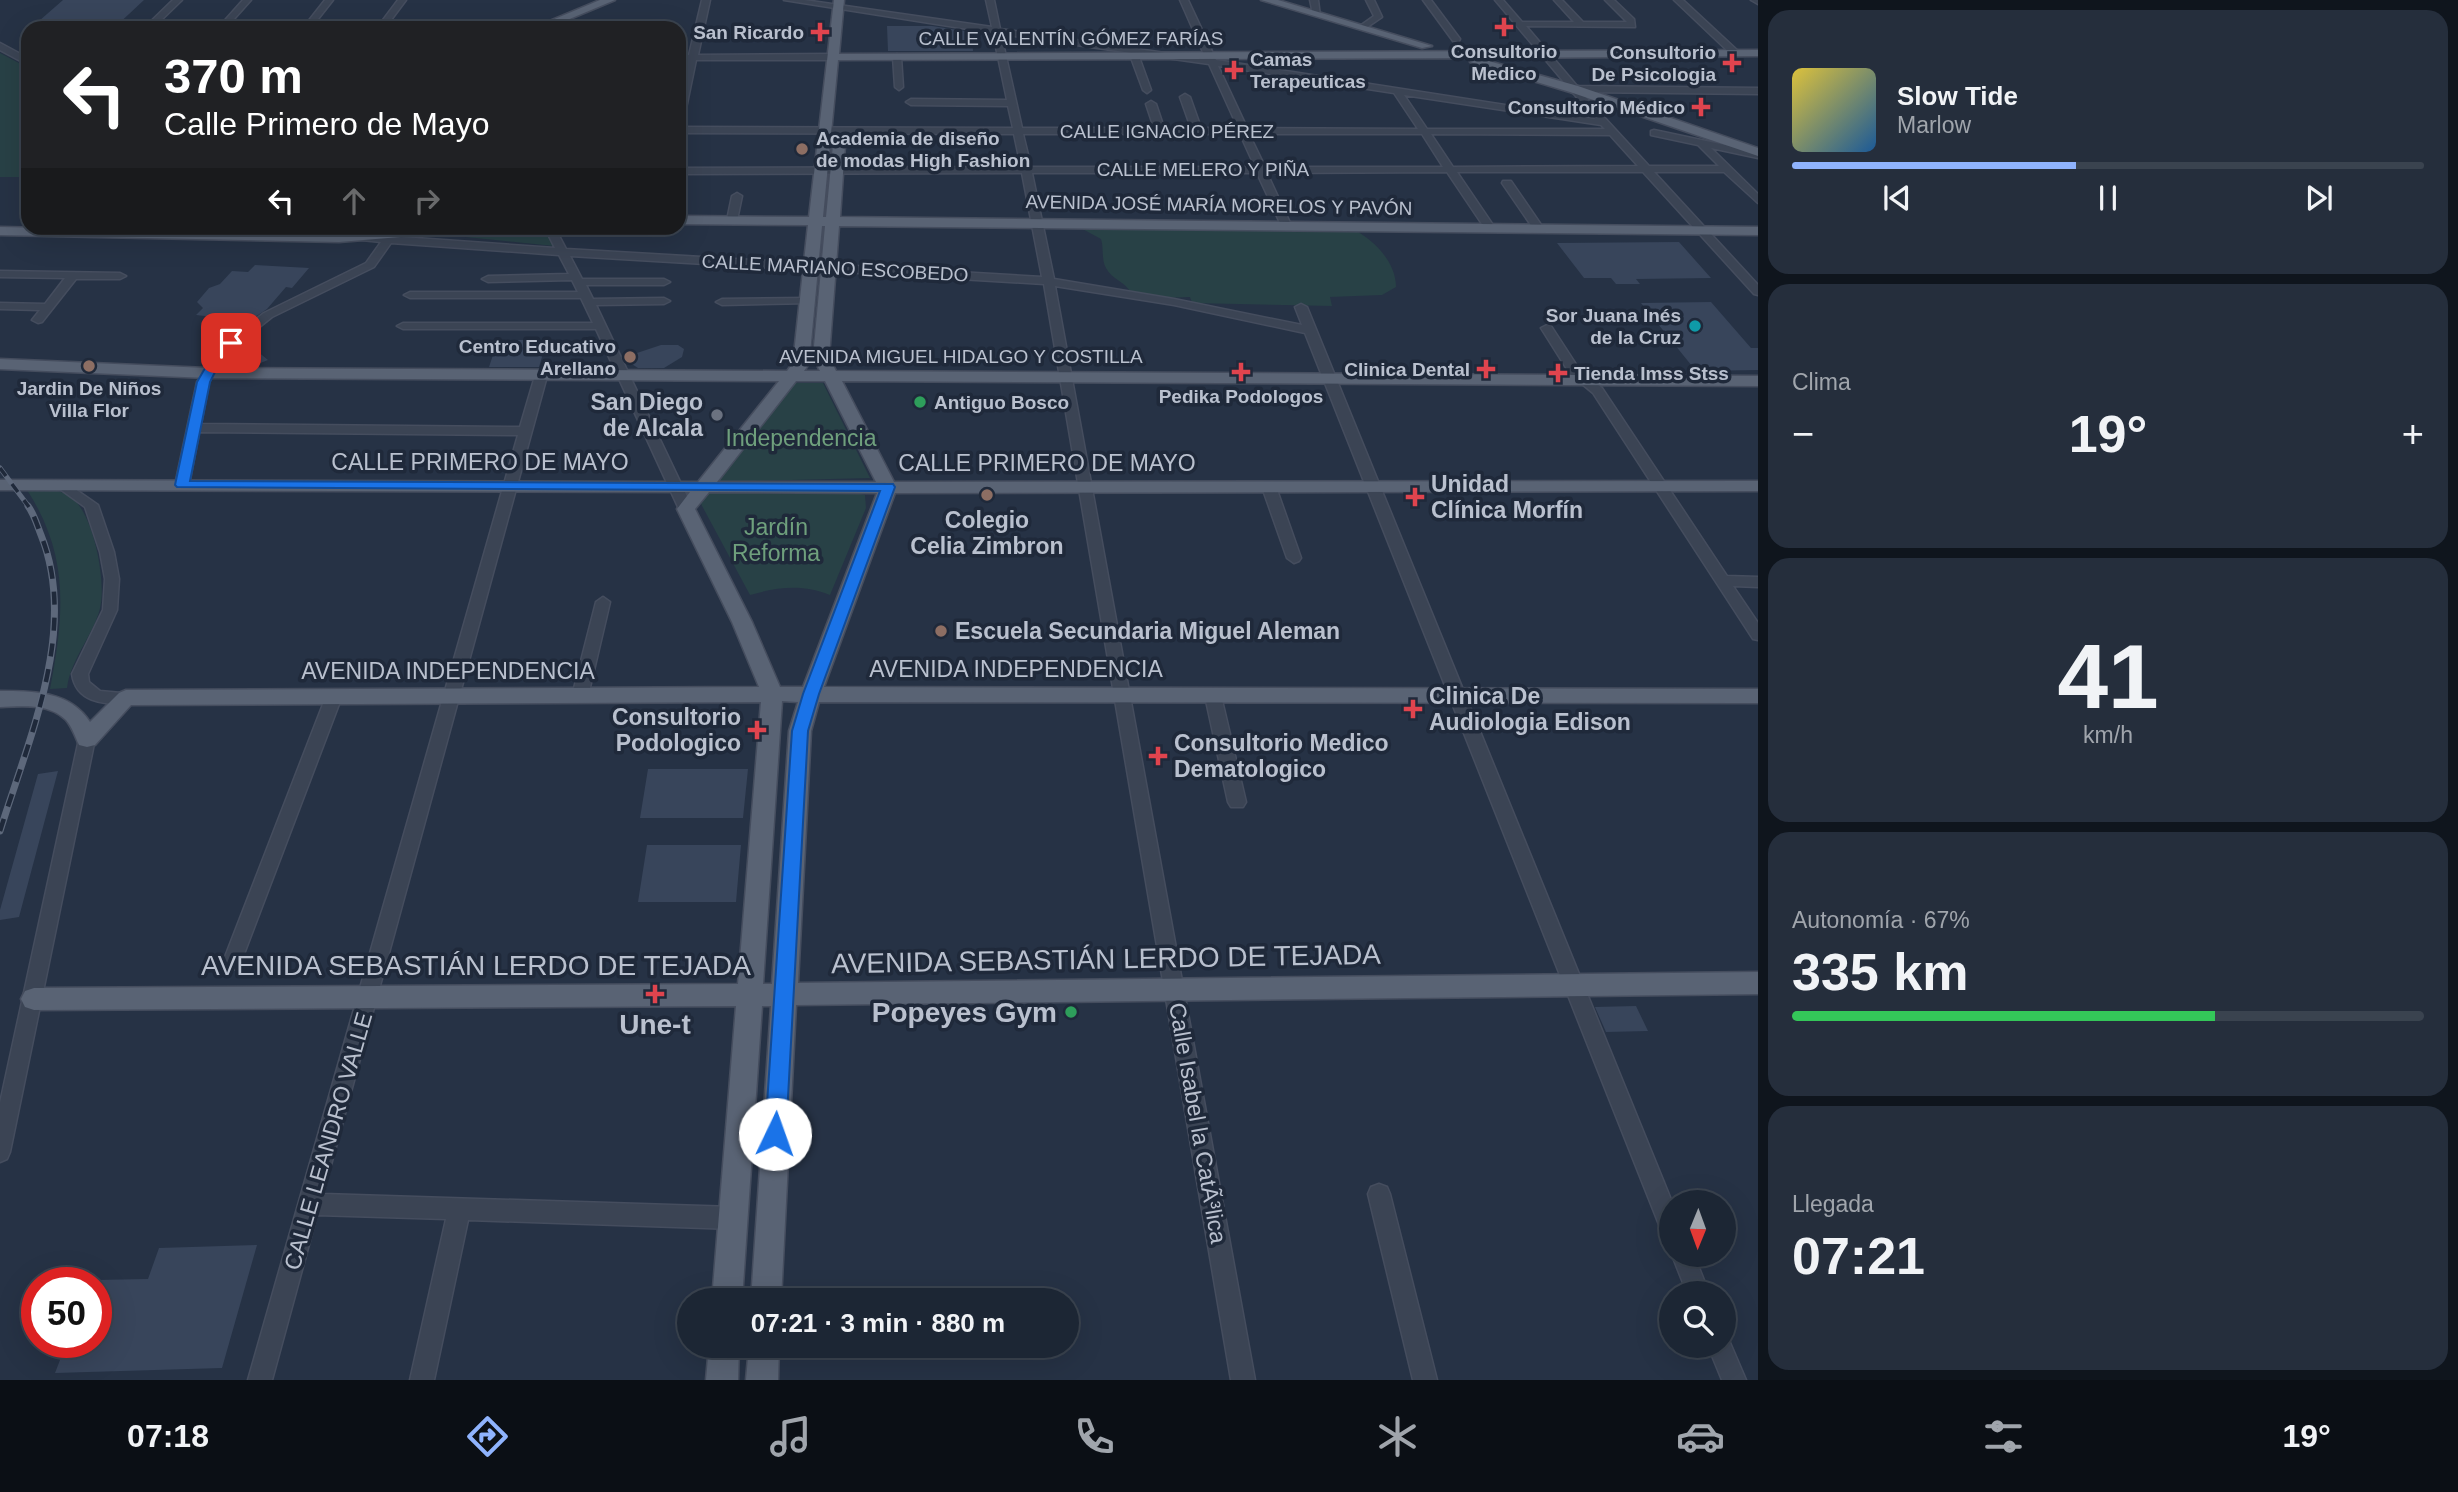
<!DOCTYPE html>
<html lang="es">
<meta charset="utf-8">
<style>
body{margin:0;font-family:Helvetica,sans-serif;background:#252e3c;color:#f1f3f6;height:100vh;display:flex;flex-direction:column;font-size:26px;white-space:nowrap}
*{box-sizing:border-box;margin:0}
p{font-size:23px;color:#a0a5ac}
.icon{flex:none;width:38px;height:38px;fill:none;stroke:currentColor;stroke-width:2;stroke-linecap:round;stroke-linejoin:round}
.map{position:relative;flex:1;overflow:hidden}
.side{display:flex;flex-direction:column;gap:10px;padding:10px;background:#0f151d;width:700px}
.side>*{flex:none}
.banner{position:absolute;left:21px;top:21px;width:665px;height:214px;border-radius:21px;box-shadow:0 7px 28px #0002,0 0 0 2px #3a434f;background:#202124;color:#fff;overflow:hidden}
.needle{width:46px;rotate:181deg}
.fabs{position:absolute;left:1659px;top:1190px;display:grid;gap:14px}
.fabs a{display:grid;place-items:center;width:77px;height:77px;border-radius:50%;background:#1c2634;box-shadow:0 7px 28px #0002,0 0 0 2px #3a434f;font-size:35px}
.speed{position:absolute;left:21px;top:1267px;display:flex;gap:14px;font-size:35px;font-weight:700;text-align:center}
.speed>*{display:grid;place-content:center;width:91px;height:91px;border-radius:50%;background:#1c2634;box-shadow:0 7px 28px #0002,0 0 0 2px #3a434f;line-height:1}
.speed .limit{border:10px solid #d22;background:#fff;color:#111}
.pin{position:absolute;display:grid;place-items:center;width:60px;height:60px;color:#fff;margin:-30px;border-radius:14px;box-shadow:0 4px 10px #0006}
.me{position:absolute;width:77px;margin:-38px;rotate:3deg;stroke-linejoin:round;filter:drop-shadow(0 0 5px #0008)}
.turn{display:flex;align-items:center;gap:24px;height:147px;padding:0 28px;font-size:32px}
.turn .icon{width:91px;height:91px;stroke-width:2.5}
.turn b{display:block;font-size:49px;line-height:60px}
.lanes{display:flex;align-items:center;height:66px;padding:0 28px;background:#0003;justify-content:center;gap:35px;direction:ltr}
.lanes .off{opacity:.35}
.big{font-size:52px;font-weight:700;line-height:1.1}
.side .card{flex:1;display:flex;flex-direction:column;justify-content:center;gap:10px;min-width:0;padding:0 24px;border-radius:21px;background:#252e3c}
.side .dial{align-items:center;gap:0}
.dial b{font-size:91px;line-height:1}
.song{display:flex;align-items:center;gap:21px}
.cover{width:84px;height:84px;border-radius:10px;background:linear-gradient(135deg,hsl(50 70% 55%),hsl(210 70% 35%))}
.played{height:7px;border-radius:4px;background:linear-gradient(90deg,#8fb3fd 45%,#3a434f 45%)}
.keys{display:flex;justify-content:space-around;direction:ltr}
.heat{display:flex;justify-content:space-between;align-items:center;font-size:38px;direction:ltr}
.charge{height:10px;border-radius:5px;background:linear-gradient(90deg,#34c759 67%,#3a434f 0)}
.trip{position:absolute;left:677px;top:1288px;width:402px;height:70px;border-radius:35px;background:#1c2634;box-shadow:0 7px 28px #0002,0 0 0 2px #3a434f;font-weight:700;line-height:70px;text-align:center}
.dock{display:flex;height:112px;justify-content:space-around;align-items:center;background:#0b0f15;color:#a0a5ac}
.dock .icon{width:49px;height:49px}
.dock .current{color:#8fb3fd}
.dock b{font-size:32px;color:#f1f3f6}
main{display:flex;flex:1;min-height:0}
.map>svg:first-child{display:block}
.green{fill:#284146}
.building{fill:#38455b}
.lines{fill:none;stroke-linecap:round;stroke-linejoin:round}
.minor-casing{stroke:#454d5e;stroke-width:3}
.major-casing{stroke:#454d5e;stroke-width:3}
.minor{fill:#3b4454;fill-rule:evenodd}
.major{fill:#596374;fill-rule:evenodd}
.rail-far1-casing{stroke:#5d687b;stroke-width:5}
.rail-casing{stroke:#5d687b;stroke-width:7}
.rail-far1{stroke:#1f293a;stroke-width:3.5;stroke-dasharray:10;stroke-linecap:butt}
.rail{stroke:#1f293a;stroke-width:4.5;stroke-dasharray:13;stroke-linecap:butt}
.route{fill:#1a73e8;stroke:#114b97;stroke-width:2}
.health-dot{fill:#e0444e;stroke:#1f293a;stroke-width:2.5}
.education-dot{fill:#8d6e63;stroke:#1f293a;stroke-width:2.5}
.culture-dot{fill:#0f9aa8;stroke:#1f293a;stroke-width:2.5}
.leisure-dot{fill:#2e9e5b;stroke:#1f293a;stroke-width:2.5}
.worship-dot{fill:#6b7280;stroke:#1f293a;stroke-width:2.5}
.labels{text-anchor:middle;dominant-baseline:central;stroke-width:7;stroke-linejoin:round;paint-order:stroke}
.far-poi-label{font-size:19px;font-weight:bold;fill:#b9c0ce;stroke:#1f293a;text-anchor:end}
.far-street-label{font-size:19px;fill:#b9c0ce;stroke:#1f293a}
.poi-label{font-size:23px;font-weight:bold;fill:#b9c0ce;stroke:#1f293a;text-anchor:start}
.park-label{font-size:23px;fill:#6fa07d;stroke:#1f293a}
.street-label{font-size:23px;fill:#b9c0ce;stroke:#1f293a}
.near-street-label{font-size:28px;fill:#b9c0ce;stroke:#1f293a}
.near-poi-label{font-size:28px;font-weight:bold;fill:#b9c0ce;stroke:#1f293a;text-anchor:end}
</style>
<main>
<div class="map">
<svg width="1758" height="1380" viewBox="0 0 1758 1380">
<rect width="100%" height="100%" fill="#263245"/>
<!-- green -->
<path class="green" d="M0,53L28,68V182L19,177H0Z
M1077,226L1353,229C1374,240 1396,262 1396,287L1382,295L1330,297L1332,306L1192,303L1190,297L1161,298L1131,293C1125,281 1112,280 1106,268C1101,259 1104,248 1101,239Z
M507,228H544L554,246L436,234Z
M790,383H823L870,478L715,482Z
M27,490C41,490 57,488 70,496C93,512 105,576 101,603C97,631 71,657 67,688L50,689C64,616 70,556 27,490Z
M712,491L849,492L865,495L866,508L830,595C803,584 778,587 750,595L701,504L702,497Z"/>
<!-- building -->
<path class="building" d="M63,0H144L114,28H31Z
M887,26H932L971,32L973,51H888Z
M1679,242L1711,278L1636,279L1640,284H1616L1611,278H1584L1557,243Z
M255,265L309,268L292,288L286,287L267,309L249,321L196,315L203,308L197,302L209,288L220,284L232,271L248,272Z
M1711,302L1751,348H1758V370L1696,371L1641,303Z
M498,340H547L539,367H489Z
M661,345H678L684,349L682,357L664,368H638L627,361L637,353Z
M251,346L268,360L253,366H241L229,356Z
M648,769H748L743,818H640Z
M58,771L19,917L0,920V910L38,774Z
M647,845H741L736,902H638Z
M1636,1006L1648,1031L1606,1032L1595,1007Z
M257,1245L222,1368L55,1373L67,1342H96V1280L148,1279L159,1248Z"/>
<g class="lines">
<!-- minor casing -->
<g class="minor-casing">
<path id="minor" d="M173,0H182L153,28H144Z
M243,0H251L226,28H218Z
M325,0H333L311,28H303Z
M398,0H406L385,28H377Z
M702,0H710L698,55L832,54L836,57L832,60H696L684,118L679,121V98L688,61H679V55H689Z
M784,0H804L992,27L986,0H994L1000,29L1206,59L1180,0H1188L1216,60L1595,119L1495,0H1503L1522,22H1574L1554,0H1562L1583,22H1627L1605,0H1614L1634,19L1635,27L1526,26L1577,86L1758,88V94L1581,92L1649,166H1719L1698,145L1651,135V131L1654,130L1758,152V158L1711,148L1758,194V203L1724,172H1654L1758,285V295L1754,294L1643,172H1457L1495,228L1490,231L1486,230L1447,172L1267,173L1291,225L1286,228L1281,225L1257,173H1032L1054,279L1174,299L1302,325L1295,307L1301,304L1307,307L1672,1202L1671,1238L1663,1235L1660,1227L1305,333L1174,305L1055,286L1255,1380H1231L1044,284L570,256L582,279H664L670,282L664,285H586L593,299L664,298L670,301L664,304L596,305L693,509L686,513L679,509L596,329H403L397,326L403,323H593L581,298H410L404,295L410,292H578L572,280L488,282L482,279L488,276L569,274L559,255L391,243L374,267L272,317L228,352L209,382L201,424L520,427L535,376L541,372L547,376L323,1194L734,1207L742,1211L745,1218L742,1225L734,1229L468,1220L434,1380H410L446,1219L317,1215L272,1380H248L518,435L199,432L189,485L182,489L175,485L197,382L220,347L264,313L366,263L381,242L352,239L336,228H348L359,234L555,248L545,228H555L566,249L1042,277L1022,173L679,174V168L1021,167L1014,134L679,133V127L1013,128L1008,106L911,105L906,102L911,99L1007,100L993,33ZM1001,34L1132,53L1130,55L1143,90L1147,93L1151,90L1138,54L1209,64L1238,128H1201L1190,97L1185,94L1180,97L1191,128H1164L1156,104L1151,101L1146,104L1154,128H1022ZM1218,66L1394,93L1418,129L1247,128ZM1404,95L1601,125L1605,129H1427ZM1023,134H1240L1255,167H1031ZM1249,134H1422L1443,167H1265ZM1431,134L1610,135L1638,166L1453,167Z
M1310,0H1318L1320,16L1313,14Z
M1366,0H1374L1382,17L1363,30L1359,28L1360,26L1374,16Z
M1423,0H1431L1460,39L1459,41H1453Z
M1674,0H1683L1738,51V55H1732Z
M1751,0H1758V4Z
M0,43L28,58V65L0,50Z
M897,54L901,57L903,87L899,90L895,87L893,57Z
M1503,181H1511L1544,229L1543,231H1535L1502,183Z
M737,193L742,196L737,220L732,223L727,220L732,196Z
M0,271L120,273L126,276L120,279H76L42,322L38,323L32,320L40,310L0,309V303L45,304L65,278L0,277Z
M808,298L812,299V303L722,305L716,302L722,299Z
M1547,325L1551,326L1579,369L1602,388L1727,576L1758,577V587L1733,586L1758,623V640L1753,639L1593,393L1570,374L1541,328Z
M65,482L98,505L114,552L119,579L117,610L88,674L89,682L100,691L132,694L134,698L132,702L126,704C102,704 76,702 72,674L103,610L105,579L100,552L85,507L60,489V483Z
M1269,483L1276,487L1301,558L1299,561L1294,563L1287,558L1262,487Z
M603,597L610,602L588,696L580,702L572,696L596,602Z
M1213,690L1221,696L1246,802L1243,807H1231L1228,802L1205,696Z
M333,693L341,699L241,962L239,968L232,970L225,968L223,962L325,699Z
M87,733L93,735L95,739L10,1152L7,1159L0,1162V1103L79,739L81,735Z
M1379,1184L1387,1187L1390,1194L1437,1380H1413L1368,1194L1371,1187Z
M1672,1255H1694L1709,1293H1687Z
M1724,1336L1728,1338L1746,1380H1722L1708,1346H1724Z"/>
</g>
<!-- major casing -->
<g class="major-casing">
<path id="major" d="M600,0H615L548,28H533Z
M834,0H844L839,54L1758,50V56L1478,58L1578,86L1758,148V156L1570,92L1470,62V58L838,60L823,217H826L833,145L839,141L845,145L840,217L1758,227V235L839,226L829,357L836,371L1758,376V386L842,381L894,482L1758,481V491L895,493L824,687L1758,689V703L819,702L811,731L798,983L1758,972V994L796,1005L781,1300H751L771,1006H762L742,1300H712L736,1006L34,1010L25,1007L21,999L25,991L34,988L738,984L761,702L131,705L95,745L87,747L79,745C75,736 72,727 66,720C49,703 22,706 0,707V691C34,691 70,691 90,722L119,693L126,690L759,687L732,622L677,509L690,492L0,490V480L698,482L779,381L207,378L0,369V359L207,368L787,371L793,363L808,225L679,224V216L809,217ZM822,226H825L813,357L820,371H804L809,364ZM796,381H825L876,482H717ZM709,492L877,493L803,687H780L752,622L695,509ZM782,701L798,702L789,731L772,984H763Z
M1261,0H1278L1432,46L1422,48Z
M0,227L339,234L416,228H469L462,232L339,242L0,235Z
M709,1346H739L738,1380H706Z
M749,1346H779L778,1380H746Z"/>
</g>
<!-- minor -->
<use href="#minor" class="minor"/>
<!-- major -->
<use href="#major" class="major"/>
<!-- rail-far1 casing -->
<g class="rail-far1-casing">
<path id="rail-far1" d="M0,468L29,507"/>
</g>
<!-- rail casing -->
<g class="rail-casing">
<path id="rail" d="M0,831C28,740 79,630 41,535C37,525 34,514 28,506"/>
</g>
<!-- rail-far1 -->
<use href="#rail-far1" class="rail-far1"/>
<!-- rail -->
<use href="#rail" class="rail"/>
</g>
<!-- route -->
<path class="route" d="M226,340L237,343L218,366L210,382L190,481L893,484L895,487L819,694L808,731L786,1134L783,1141L775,1143L768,1141L765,1134L792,731L803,694L880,491L177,487L175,485L197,382L208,363Z"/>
<!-- markers -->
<g class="health-dot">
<path d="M1500.5 16.5h7v7h7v7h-7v7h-7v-7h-7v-7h7z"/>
<path d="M816.5 21.5h7v7h7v7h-7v7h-7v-7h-7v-7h7z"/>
<path d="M1728.5 52.5h7v7h7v7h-7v7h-7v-7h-7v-7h7z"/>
<path d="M1230.5 59.5h7v7h7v7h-7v7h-7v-7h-7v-7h7z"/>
<path d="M1697.5 96.5h7v7h7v7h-7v7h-7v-7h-7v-7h7z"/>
<path d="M1482.5 358.5h7v7h7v7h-7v7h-7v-7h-7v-7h7z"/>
<path d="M1237.5 361.5h7v7h7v7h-7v7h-7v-7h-7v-7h7z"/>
<path d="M1554.5 362.5h7v7h7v7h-7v7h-7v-7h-7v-7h7z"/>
<path d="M1411.5 486.5h7v7h7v7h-7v7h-7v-7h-7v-7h7z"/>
<path d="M1409.5 698.5h7v7h7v7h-7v7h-7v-7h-7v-7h7z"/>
<path d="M753.5 719.5h7v7h7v7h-7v7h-7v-7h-7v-7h7z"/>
<path d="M1154.5 745.5h7v7h7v7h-7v7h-7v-7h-7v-7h7z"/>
<path d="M651.5 983.5h7v7h7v7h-7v7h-7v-7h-7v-7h7z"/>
</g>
<g class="education-dot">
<circle cx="802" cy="149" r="7"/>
<circle cx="630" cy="357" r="7"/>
<circle cx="89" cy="366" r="7"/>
<circle cx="987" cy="495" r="7"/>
<circle cx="941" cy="631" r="7"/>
</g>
<circle class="culture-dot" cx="1695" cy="326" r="7"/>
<g class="leisure-dot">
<circle cx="920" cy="402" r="7"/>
<circle cx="1071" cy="1012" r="7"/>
</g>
<circle class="worship-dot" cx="717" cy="415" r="7"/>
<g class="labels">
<!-- far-poi labels -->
<g class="far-poi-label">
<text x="804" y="32">San Ricardo</text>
<text x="1504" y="51" text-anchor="middle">Consultorio<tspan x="1504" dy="22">Medico</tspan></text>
<text x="1716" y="52">Consultorio<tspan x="1716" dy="22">De Psicologia</tspan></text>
<text x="1250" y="59" text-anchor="start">Camas<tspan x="1250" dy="22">Terapeuticas</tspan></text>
<text x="1685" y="107">Consultorio Médico</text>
<text x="816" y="138" text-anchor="start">Academia de diseño<tspan x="816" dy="22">de modas High Fashion</tspan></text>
<text x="1681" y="315">Sor Juana Inés<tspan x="1681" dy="22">de la Cruz</tspan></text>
<text x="616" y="346">Centro Educativo<tspan x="616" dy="22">Arellano</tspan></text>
<text x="1470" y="369">Clinica Dental</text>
<text x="1574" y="373" text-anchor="start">Tienda Imss Stss</text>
<text x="89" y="388" text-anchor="middle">Jardin De Niños<tspan x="89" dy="22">Villa Flor</tspan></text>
<text x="1241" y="396" text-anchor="middle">Pedika Podologos</text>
<text x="934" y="402" text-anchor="start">Antiguo Bosco</text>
</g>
<!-- far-street labels -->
<g class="far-street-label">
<text x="1071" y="38">CALLE VALENTÍN GÓMEZ FARÍAS</text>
<text x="1167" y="131">CALLE IGNACIO PÉREZ</text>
<text x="1203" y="169">CALLE MELERO Y PIÑA</text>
<text transform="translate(1219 205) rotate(1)">AVENIDA JOSÉ MARÍA MORELOS Y PAVÓN</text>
<text transform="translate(835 268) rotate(3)">CALLE MARIANO ESCOBEDO</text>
<text x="961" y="356">AVENIDA MIGUEL HIDALGO Y COSTILLA</text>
</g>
<!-- poi labels -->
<g class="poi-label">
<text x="703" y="402" text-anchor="end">San Diego<tspan x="703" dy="26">de Alcala</tspan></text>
<text x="1431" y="484">Unidad<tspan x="1431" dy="26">Clínica Morfín</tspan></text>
<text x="987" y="520" text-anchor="middle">Colegio<tspan x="987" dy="26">Celia Zimbron</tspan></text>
<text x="955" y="631">Escuela Secundaria Miguel Aleman</text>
<text x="1429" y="696">Clinica De<tspan x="1429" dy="26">Audiologia Edison</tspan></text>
<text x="741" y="717" text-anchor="end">Consultorio<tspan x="741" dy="26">Podologico</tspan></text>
<text x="1174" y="743">Consultorio Medico<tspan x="1174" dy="26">Dematologico</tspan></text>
</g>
<!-- park labels -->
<g class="park-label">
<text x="801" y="438">Independencia</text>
<text x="776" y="527">Jardín<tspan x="776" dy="26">Reforma</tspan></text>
</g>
<!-- street labels -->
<g class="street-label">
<text x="480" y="462">CALLE PRIMERO DE MAYO</text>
<text x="1047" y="463">CALLE PRIMERO DE MAYO</text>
<text x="1016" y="669">AVENIDA INDEPENDENCIA</text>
<text x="448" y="671">AVENIDA INDEPENDENCIA</text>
<text transform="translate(1198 1123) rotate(80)">Calle Isabel la CatÃ³lica</text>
<text transform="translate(328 1141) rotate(-74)">CALLE LEANDRO VALLE</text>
</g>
<!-- near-street labels -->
<g class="near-street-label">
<text transform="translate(1106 959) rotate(-1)">AVENIDA SEBASTIÁN LERDO DE TEJADA</text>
<text x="476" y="965">AVENIDA SEBASTIÁN LERDO DE TEJADA</text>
</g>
<!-- near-poi labels -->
<g class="near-poi-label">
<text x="1057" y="1012">Popeyes Gym</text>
<text x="655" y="1024" text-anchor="middle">Une-t</text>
</g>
</g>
</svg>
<div class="fabs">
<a><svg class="needle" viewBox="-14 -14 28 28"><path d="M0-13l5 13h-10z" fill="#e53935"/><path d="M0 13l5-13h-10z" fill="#a0a5ac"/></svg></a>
<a><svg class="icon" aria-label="search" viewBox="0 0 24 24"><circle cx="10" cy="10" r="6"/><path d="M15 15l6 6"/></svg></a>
</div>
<div class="speed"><div class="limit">50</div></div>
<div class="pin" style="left:231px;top:343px;background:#d93025"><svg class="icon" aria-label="arrive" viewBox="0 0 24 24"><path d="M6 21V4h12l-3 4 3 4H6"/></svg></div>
<svg class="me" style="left:775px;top:1134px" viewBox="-20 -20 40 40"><circle r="19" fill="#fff"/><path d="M0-13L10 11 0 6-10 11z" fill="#1a73e8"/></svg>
<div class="trip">07:21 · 3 min · 880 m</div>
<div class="banner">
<div class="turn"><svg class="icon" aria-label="left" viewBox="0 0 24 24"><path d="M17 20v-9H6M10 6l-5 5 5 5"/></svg><div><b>370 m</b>Calle Primero de Mayo</div></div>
<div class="lanes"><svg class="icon" aria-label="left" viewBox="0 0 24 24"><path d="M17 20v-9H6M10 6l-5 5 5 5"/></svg><svg class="icon off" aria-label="ahead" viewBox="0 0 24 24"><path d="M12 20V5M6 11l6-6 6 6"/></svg><svg class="icon off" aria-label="right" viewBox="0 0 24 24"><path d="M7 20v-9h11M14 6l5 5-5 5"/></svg></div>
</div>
</div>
<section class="side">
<div class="card">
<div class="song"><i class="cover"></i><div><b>Slow Tide</b><p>Marlow</p></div></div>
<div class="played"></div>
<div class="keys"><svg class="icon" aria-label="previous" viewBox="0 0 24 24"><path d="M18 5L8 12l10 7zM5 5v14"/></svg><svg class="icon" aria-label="pause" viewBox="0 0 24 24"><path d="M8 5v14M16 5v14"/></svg><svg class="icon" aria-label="next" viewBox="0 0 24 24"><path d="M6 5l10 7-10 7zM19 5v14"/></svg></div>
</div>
<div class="card"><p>Clima</p>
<div class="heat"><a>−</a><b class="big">19°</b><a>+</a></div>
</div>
<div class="card dial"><b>41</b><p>km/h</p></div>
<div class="card"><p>Autonomía · 67%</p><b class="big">335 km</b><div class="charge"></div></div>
<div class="card"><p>Llegada</p><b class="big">07:21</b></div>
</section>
</main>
<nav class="dock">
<b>07:18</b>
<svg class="icon current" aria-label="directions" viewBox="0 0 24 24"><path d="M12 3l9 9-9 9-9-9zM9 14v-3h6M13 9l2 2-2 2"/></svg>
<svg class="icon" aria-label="music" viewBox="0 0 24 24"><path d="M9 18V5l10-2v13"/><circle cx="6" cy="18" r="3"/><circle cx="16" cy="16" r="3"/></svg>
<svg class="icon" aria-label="phone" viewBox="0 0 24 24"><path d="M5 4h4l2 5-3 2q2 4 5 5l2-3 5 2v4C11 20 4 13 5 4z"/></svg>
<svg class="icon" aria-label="climate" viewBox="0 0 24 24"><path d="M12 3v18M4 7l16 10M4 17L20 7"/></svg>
<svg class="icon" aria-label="car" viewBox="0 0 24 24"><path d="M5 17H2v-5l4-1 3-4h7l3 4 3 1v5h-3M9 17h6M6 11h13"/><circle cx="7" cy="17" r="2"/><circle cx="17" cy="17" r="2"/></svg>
<svg class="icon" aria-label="filters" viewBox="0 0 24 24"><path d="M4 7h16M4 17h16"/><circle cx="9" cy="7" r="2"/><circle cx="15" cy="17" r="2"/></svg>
<b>19°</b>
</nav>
